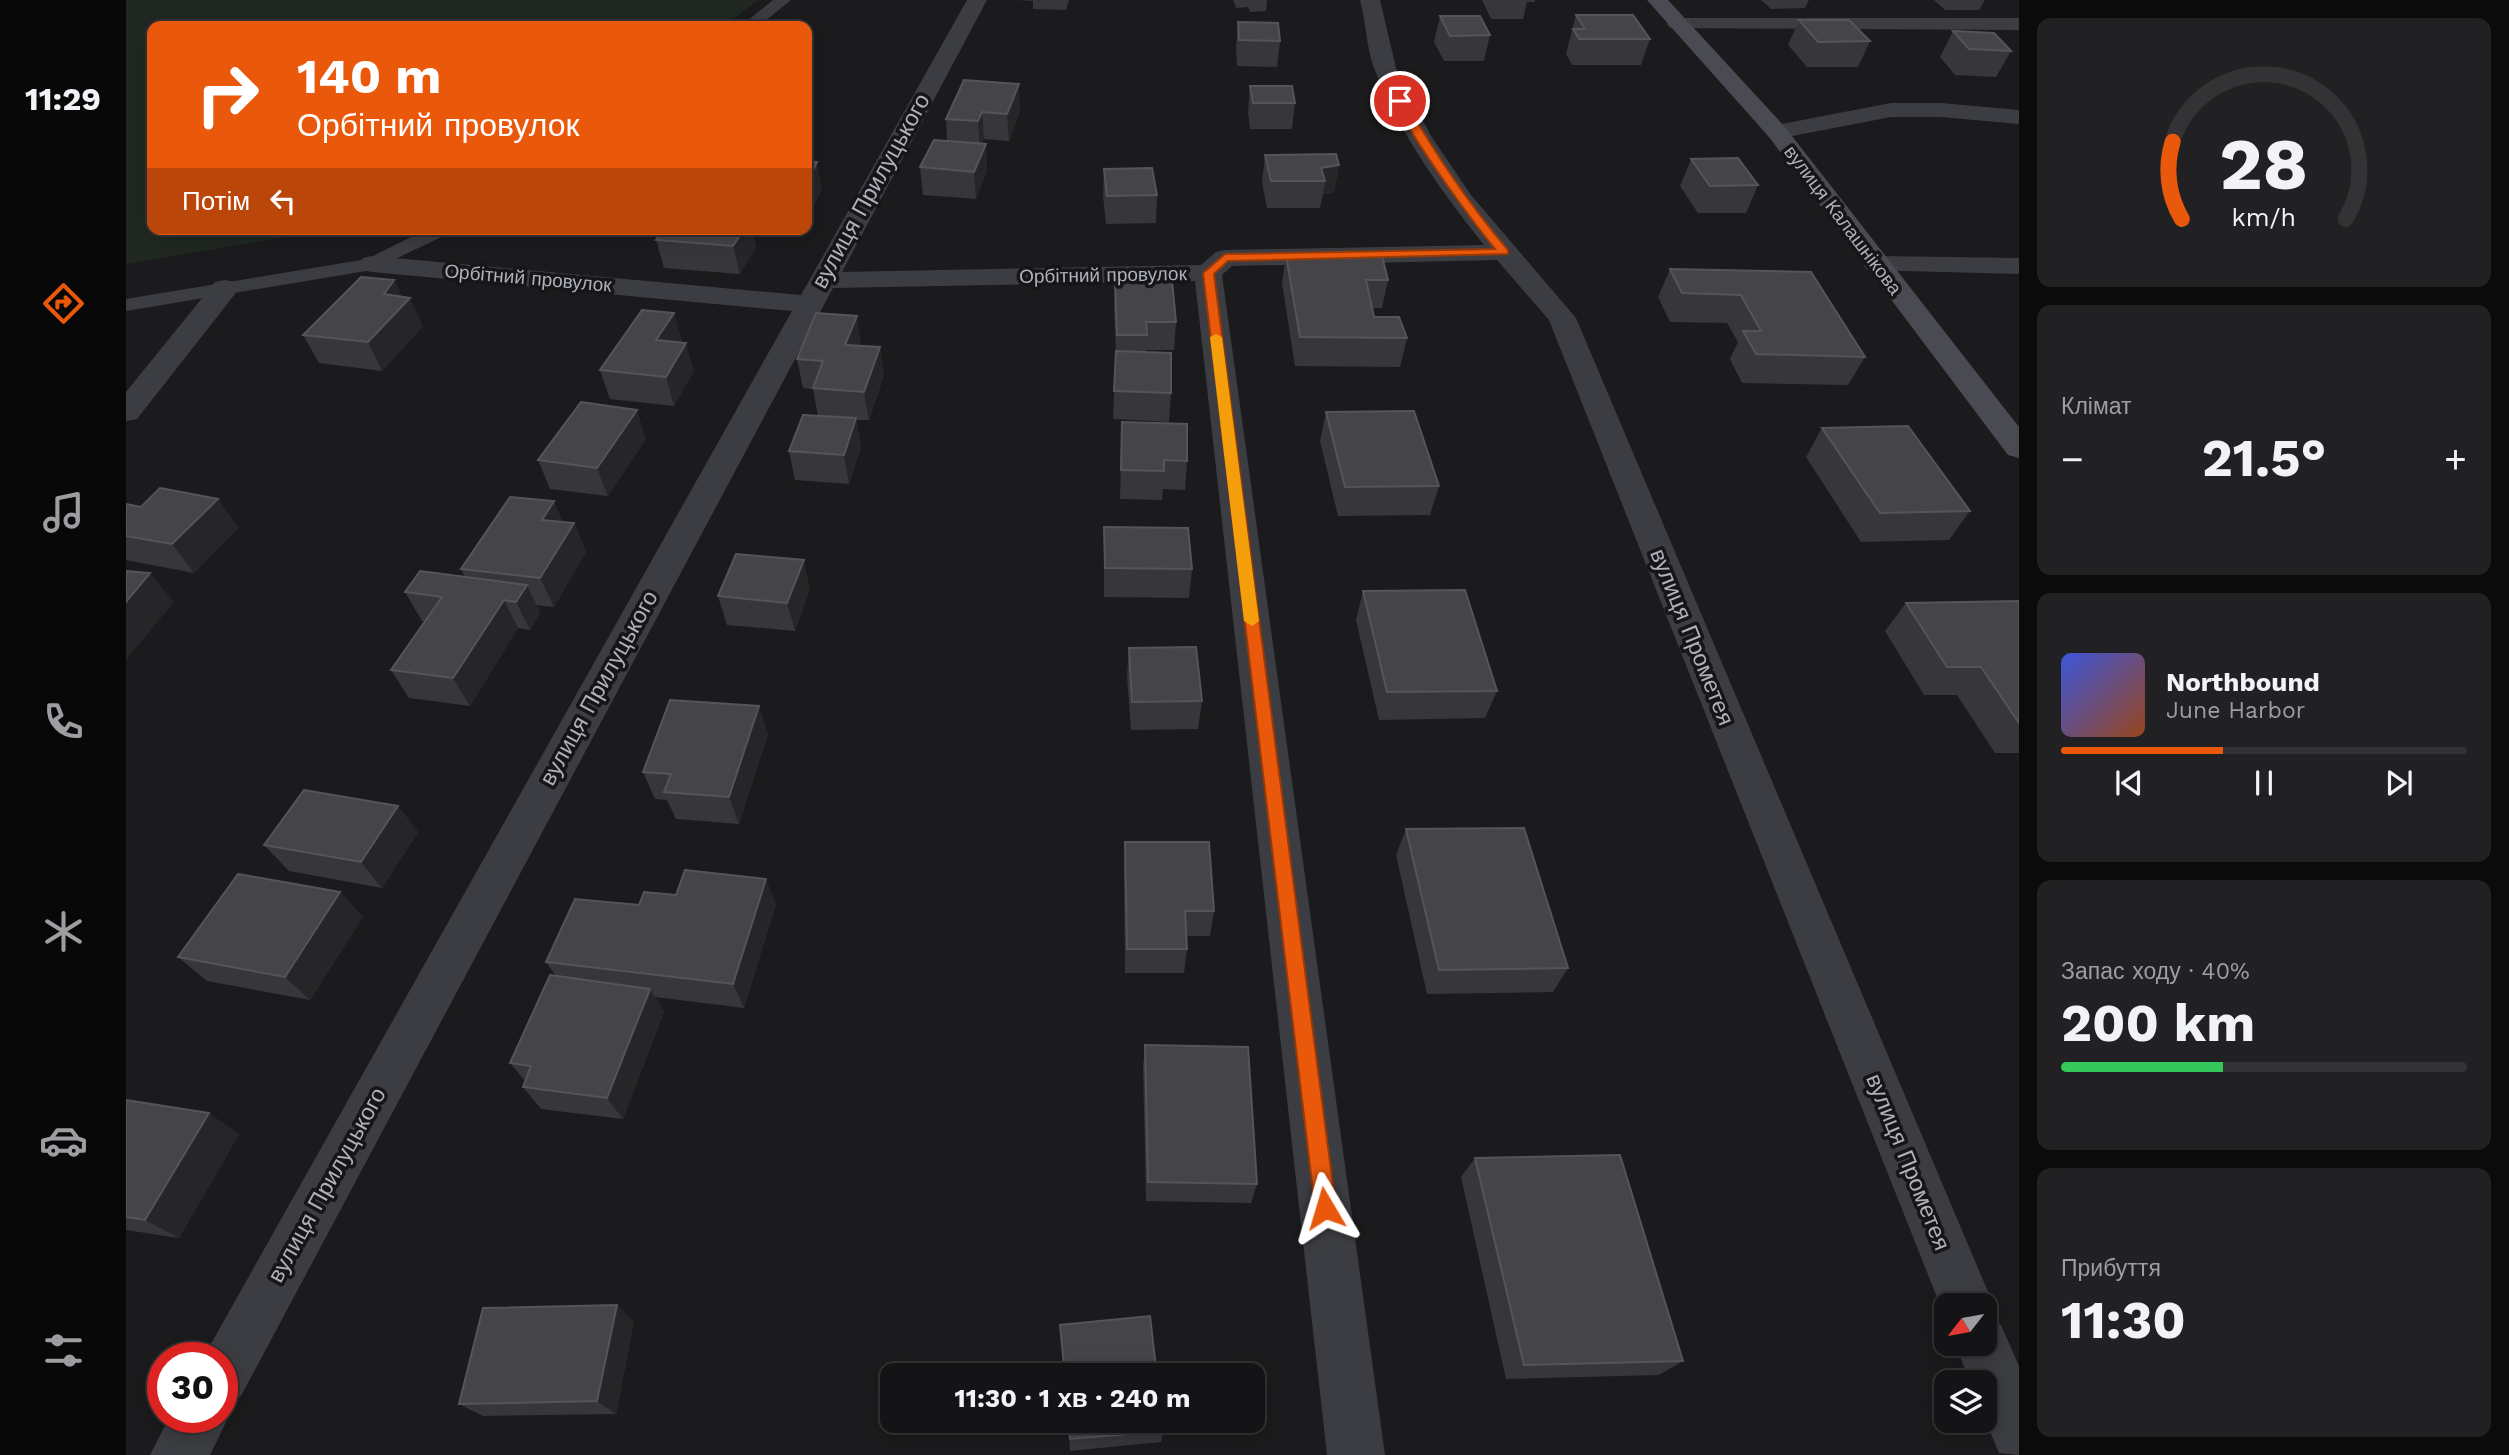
<!DOCTYPE html>
<html lang="uk">
<meta charset="utf-8">
<style>
body{margin:0;font-family:"Work Sans",sans-serif;background:#212123;color:#f1f3f6;height:100vh;display:flex;flex-direction:column;font-size:26px;white-space:nowrap}
*{box-sizing:border-box;margin:0}
p{font-size:23px;color:#9d9ea1}
.icon{flex:none;width:38px;height:38px;fill:none;stroke:currentColor;stroke-width:2;stroke-linecap:round;stroke-linejoin:round}
.map{position:relative;flex:1;overflow:hidden}
.side{display:flex;flex-direction:column;gap:18px;padding:18px;background:#0b0b0c;width:490px}
.side>*{flex:none}
.banner{position:absolute;left:21px;top:21px;width:665px;height:214px;border-radius:14px;box-shadow:0 4px 18px #0003,0 0 0 2px #333335;background:#ea580c;color:#fff;overflow:hidden}
.needle{width:46px;rotate:239deg}
.controls{position:absolute;left:1808px;top:1293px;display:grid;gap:14px}
.controls a{display:grid;place-items:center;width:63px;height:63px;border-radius:14px;background:#141416;box-shadow:0 4px 18px #0003,0 0 0 2px #333335;font-size:35px}
.speed{position:absolute;left:21px;top:1342px;display:flex;gap:14px;font-size:35px;font-weight:700;text-align:center}
.speed>*{display:grid;place-content:center;width:91px;height:91px;border-radius:50%;background:#141416;box-shadow:0 4px 18px #0003,0 0 0 2px #333335;line-height:1}
.speed .limit{border:10px solid #d22;background:#fff;color:#111}
.pin{position:absolute;display:grid;place-items:center;width:60px;height:60px;color:#fff;margin:-30px;border:4px solid #fff;border-radius:50%;box-shadow:0 2px 7px #0007}
.me{position:absolute;width:77px;margin:-38px;rotate:353deg;stroke-linejoin:round;filter:drop-shadow(0 0 5px #0008)}
.turn{display:flex;align-items:center;gap:24px;height:147px;padding:0 35px;font-size:32px}
.turn .icon{width:91px;height:91px;stroke-width:2.5}
.turn b{display:block;font-size:49px;line-height:60px}
.then{display:flex;align-items:center;height:66px;padding:0 35px;background:#0003;gap:14px;font-size:26px}
.big{font-size:52px;font-weight:700;line-height:1.1}
.side .tile{flex:1;display:flex;flex-direction:column;justify-content:center;gap:10px;min-width:0;padding:0 24px;border-radius:14px;background:#212123}
.side .dial{align-items:center;gap:0}
.dial svg{height:182px;overflow:visible;fill:none;stroke:#333335;stroke-width:7;stroke-linecap:round;text-anchor:middle}
.dial text{fill:#f1f3f6;stroke:none}
.song{display:flex;align-items:center;gap:21px}
.cover{width:84px;height:84px;border-radius:10px;background:linear-gradient(135deg,hsl(230 70% 55%),hsl(20 70% 35%))}
.played{height:7px;border-radius:4px;background:linear-gradient(90deg,#ea580c 40%,#333335 40%)}
.keys{display:flex;justify-content:space-around;direction:ltr}
.heat{display:flex;justify-content:space-between;align-items:center;font-size:38px;direction:ltr}
.charge{height:10px;border-radius:5px;background:linear-gradient(90deg,#34c759 40%,#333335 0)}
.trip{position:absolute;left:754px;top:1363px;width:385px;height:70px;border-radius:14px;background:#141416;box-shadow:0 4px 18px #0003,0 0 0 2px #333335;font-weight:700;line-height:70px;text-align:center}
main{display:flex;flex:1;min-height:0}
.tab-bar{display:flex;flex-direction:column;width:126px;justify-content:space-around;align-items:center;background:#080809;color:#9d9ea1}
.tab-bar .icon{width:49px;height:49px}
.tab-bar .selected{color:#ea580c}
.tab-bar b{font-size:32px;color:#f1f3f6}
.map>svg:first-child{display:block}
.green{fill:#212822}
.lines{fill:none;stroke-linecap:round;stroke-linejoin:round}
.lane{fill:#3c3d42;fill-rule:evenodd}
.street{fill:#3c3d42;fill-rule:evenodd}
.secondary{fill:#4a4b52;fill-rule:evenodd}
.wall{fill:#37373b}
.shaded-wall{fill:#262629}
.building{fill:#444449;stroke:#54555b;stroke-width:2}
.route{fill:#ea580c;stroke:#983908;stroke-width:2}
.slow{fill:#f59e0b}
.labels{text-anchor:middle;dominant-baseline:central;stroke-width:7;stroke-linejoin:round;paint-order:stroke}
.far-street-label{font-size:19px;fill:#aeb1bc;stroke:#161618}
.street-label{font-size:23px;fill:#aeb1bc;stroke:#161618}
</style>
<main>
<nav class="tab-bar">
<b>11:29</b>
<svg class="icon selected" aria-label="directions" viewBox="0 0 24 24"><path d="M12 3l9 9-9 9-9-9zM9 14v-3h6M13 9l2 2-2 2"/></svg>
<svg class="icon" aria-label="music" viewBox="0 0 24 24"><path d="M9 18V5l10-2v13"/><circle cx="6" cy="18" r="3"/><circle cx="16" cy="16" r="3"/></svg>
<svg class="icon" aria-label="phone" viewBox="0 0 24 24"><path d="M5 4h4l2 5-3 2q2 4 5 5l2-3 5 2v4C11 20 4 13 5 4z"/></svg>
<svg class="icon" aria-label="climate" viewBox="0 0 24 24"><path d="M12 3v18M4 7l16 10M4 17L20 7"/></svg>
<svg class="icon" aria-label="car" viewBox="0 0 24 24"><path d="M5 17H2v-5l4-1 3-4h7l3 4 3 1v5h-3M9 17h6M6 11h13"/><circle cx="7" cy="17" r="2"/><circle cx="17" cy="17" r="2"/></svg>
<svg class="icon" aria-label="filters" viewBox="0 0 24 24"><path d="M4 7h16M4 17h16"/><circle cx="9" cy="7" r="2"/><circle cx="15" cy="17" r="2"/></svg>
</nav>
<div class="map">
<svg width="1893" height="1455" viewBox="0 0 1893 1455">
<rect width="100%" height="100%" fill="#1b1b1d"/>
<!-- green -->
<path class="green" d="M0,0H632L598,26H26V229H207L0,264Z"/>
<g class="lines">
<!-- lane -->
<path class="lane" d="M647,0H665L633,26H615Z
M301,229H327L324,233L246,270L0,311V299L241,259Z"/>
<!-- street -->
<path class="street" d="M841,0H861L716,272L1075,265L1090,252L1099,250L1358,245C1315,191 1273,133 1248,68C1240,46 1240,22 1234,0H1254L1270,68L1305,136L1345,195L1450,318L1868,1306L1862,1319L1875,1325L1893,1366V1455L1873,1453L1858,1417V1382H1844L1829,1344H1858V1306H1820V1320L1423,320L1371,260L1106,266L1096,275L1259,1455H1201L1069,281L707,288L115,1396L96,1404L102,1418L84,1455H24L43,1418H96V1358H77L666,311L246,272L237,270L233,264L237,258L246,256L675,295Z
M1551,18H1893V30L1544,28L1541,24L1544,20Z
M1765,103H1815L1893,110V124L1815,117H1765L1651,139L1643,137L1639,132L1643,127L1651,125Z
M1750,256L1893,258V274L1741,270L1737,264L1741,258Z
M99,280L109,282L113,288L109,294L11,419L0,421V392L89,282Z"/>
<!-- secondary -->
<path class="secondary" d="M1521,0H1542L1659,127L1893,427V458L1882,455L1643,137Z"/>
</g>
<!-- wall -->
<path class="wall" d="M891,0H943L940,10L907,9V1Z
M1107,0H1141L1140,11L1124,12L1122,7L1110,8Z
M1356,0H1409V2H1401L1397,19H1365Z
M1635,0H1683L1679,8L1645,9Z
M1808,0H1859L1853,10H1819Z
M1450,15L1524,39L1515,65H1446L1440,54Z
M1314,16L1364,35L1358,61H1318L1308,42Z
M1673,20L1744,41L1732,67H1681L1662,45Z
M1112,22L1154,41L1151,67L1111,66L1110,48Z
M1827,31L1885,51L1870,77L1829,75L1814,57Z
M838,80L894,111L883,141L858,139L856,144H860L861,171L850,199L797,195L794,167L821,141L820,119Z
M1124,86L1169,103L1166,129H1124L1122,113Z
M1139,155L1213,165L1208,192L1197,194L1194,208H1141L1136,182Z
M1565,159L1632,185L1620,213H1572L1554,186Z
M681,161L696,189L685,211H681Z
M978,169L1031,195L1030,223L980,224L977,196Z
M537,229H626L630,247L614,274L538,268L530,240Z
M1160,255L1262,280L1256,308H1246L1248,317L1281,338L1274,367L1169,366L1156,283Z
M1544,269L1685,272L1739,357L1722,385L1616,383L1604,359L1612,342L1601,323L1544,322L1532,297Z
M268,280L276,297L297,326L256,371L193,363L177,335Z
M989,281L1050,322L1048,350H1020V352L1045,393L1043,422L987,419L990,351L988,309Z
M548,313L555,342L568,371L548,406L484,399L474,370Z
M735,344V345L758,375L743,420H730L735,447L723,484L669,480L663,451L692,416L687,389L677,388L671,359Z
M1200,412L1313,486L1304,515L1212,516L1194,441Z
M996,422L1061,461L1059,490L1037,489L1036,500L994,499Z
M1696,428L1844,511L1823,540L1735,542L1680,457Z
M520,439L482,496L424,489L412,460Z
M92,499L112,528L68,573L0,560V504L15,507Z
M428,501L436,522L448,523L460,552L428,607L410,605L414,613L404,630L392,628L344,706L283,698L265,670L299,621H296L279,592L339,577L335,569Z
M978,527L1066,569L1063,598L978,597Z
M684,589L669,631L601,625L592,596Z
M1237,591L1371,691L1359,718L1253,720L1230,620Z
M1893,601V753H1869L1831,695H1798L1759,631L1780,603Z
M1003,648L1076,701L1072,729L1005,730L1001,676Z
M642,734L613,824L550,819L541,800L529,799L517,772Z
M272,806L292,832L256,888L163,871L138,845Z
M1280,829L1442,968L1427,992L1301,994L1270,855Z
M999,842L1088,911L1084,936H1060L1061,949L1058,973H999L998,868Z
M214,892L237,917L184,1000L81,981L52,957Z
M650,904L618,1008L529,997L538,1012L497,1119L415,1109L397,1087L399,1081L384,1063L430,976L420,962L513,905Z
M1019,1045L1131,1184L1125,1203L1020,1201L1017,1068Z
M0,1100L113,1134L53,1238L0,1230Z
M1349,1158L1557,1361L1533,1375L1380,1379L1335,1177Z
M508,1321L490,1414L357,1416L333,1404Z
M942,1421H1037L1038,1431L1035,1442L944,1451Z"/>
<!-- shaded-wall -->
<path class="shaded-wall" d="M893,84L894,111L883,141L881,114Z
M856,112L858,139L854,148L852,121Z
M860,144L861,171L850,199L848,172Z
M691,162L696,189L685,211L681,183Z
M1213,165L1208,192L1197,194L1199,181L1195,168Z
M618,229H626L630,247L614,274L607,246Z
M268,280L279,303L284,298L297,326L256,371L242,342L258,294Z
M548,313L556,341L539,368L530,340Z
M731,316L735,344L724,373L719,345Z
M560,343L568,371L548,406L540,377Z
M754,347L758,375L743,420L738,392Z
M511,410L520,439L482,496L471,468Z
M730,418L735,447L723,484L718,455Z
M92,499L112,528L68,573L46,544Z
M428,501L440,530L416,520Z
M448,523L460,552L428,607L414,578Z
M678,560L684,589L669,631L661,603Z
M24,573L48,602L0,660V602Z
M401,585L414,613L404,630L390,602Z
M378,600L392,628L344,706L327,678Z
M633,706L642,734L613,824L603,797Z
M272,806L292,832L256,888L235,862Z
M640,879L650,904L618,1008L607,984Z
M214,892L237,917L184,1000L159,977Z
M524,989L538,1012L497,1119L481,1098Z
M83,1113L113,1134L53,1238L19,1220Z
M491,1305L508,1321L490,1414L471,1401Z"/>
<!-- building -->
<path class="building" d="M1450,15H1507L1524,39H1453L1447,29H1459Z
M1314,16H1354L1364,35L1324,36Z
M1673,20H1723L1744,41L1692,42Z
M1112,22L1152,23L1154,41L1113,40Z
M1827,31L1868,33L1885,51L1843,49Z
M838,80L893,84L881,114L856,112L852,121L820,119Z
M1124,86H1166L1169,103H1127Z
M808,140L860,144L848,172L794,167Z
M1210,154L1213,165L1195,168L1199,181H1145L1139,155Z
M1612,158L1632,185L1584,186L1565,159Z
M681,161L691,162L681,183Z
M1026,168L1031,195L981,196L978,169Z
M537,229H618L607,246L530,240Z
M1160,255L1256,256L1262,280H1240L1248,317H1273L1281,338L1174,337Z
M1544,269L1685,272L1739,357L1630,354L1617,331H1635L1615,295L1556,293Z
M235,277L268,280L258,294L284,298L242,342L177,335Z
M1046,280L1050,322H1020L1021,335H991L989,281Z
M516,310L548,313L530,340L560,343L540,377L474,370Z
M690,313L731,316L719,345L754,347L738,392L687,388L697,361L671,359Z
M990,351L1045,353V393L988,391Z
M455,402L511,410L471,468L412,460Z
M1288,411L1313,486L1219,487L1200,412Z
M677,415L730,418L718,455L663,451Z
M996,422L1061,424V461L1038,460V471L995,470Z
M1782,426L1844,511L1754,513L1696,428Z
M34,488L92,499L46,544L0,536V504L15,507Z
M384,497L428,501L416,520L448,523L414,578L335,569Z
M978,527L1062,528L1066,569L979,568Z
M610,554L678,560L661,603L592,596Z
M0,571L24,573L0,602Z
M294,571L401,585L390,602L378,600L327,678L265,670L316,597L279,592Z
M1339,590L1371,691L1261,692L1237,591Z
M1893,601V723L1855,667H1821L1780,603Z
M1070,647L1076,701L1006,702L1003,648Z
M544,700L633,706L603,797L538,792L545,774L517,772Z
M178,790L272,806L235,862L138,845Z
M1398,828L1442,968L1313,970L1280,829Z
M999,842H1083L1088,911H1059L1061,949H1001Z
M559,870L640,879L607,984L420,962L449,899L513,905L518,892L550,895Z
M112,874L214,892L159,977L52,957Z
M424,975L524,989L481,1098L397,1087L405,1066L384,1063Z
M1019,1045L1122,1047L1131,1184L1022,1182Z
M0,1100L83,1113L19,1220L0,1217Z
M1494,1155L1557,1361L1398,1365L1349,1158Z
M491,1305L471,1401L333,1404L357,1308Z
M1024,1316L1031,1376H939L934,1325Z
M942,1421H1037L1038,1431L944,1439Z"/>
<!-- route -->
<path class="route" d="M1271,99H1278C1308,152 1342,203 1382,250V254L1102,261L1088,274L1210,1208L1207,1215L1199,1218L1192,1215L1189,1208L1077,273L1099,254L1369,249C1351,227 1271,121 1271,99Z"/>
<!-- slow -->
<path class="slow" d="M1090,334L1096,337L1133,621L1126,626L1118,621L1084,337Z"/>
<g class="labels">
<!-- far-street labels -->
<g class="far-street-label">
<text transform="translate(1717 220) rotate(53)">вулиця Калашнікова</text>
<text transform="translate(977 275) rotate(-1)">Орбітний провулок</text>
<text transform="translate(402 278) rotate(5)">Орбітний провулок</text>
</g>
<!-- street labels -->
<g class="street-label">
<text transform="translate(745 191) rotate(-61)">вулиця Прилуцького</text>
<text transform="translate(1566 637) rotate(68)">вулиця Прометея</text>
<text transform="translate(473 688) rotate(-61)">вулиця Прилуцького</text>
<text transform="translate(1782 1162) rotate(68)">вулиця Прометея</text>
<text transform="translate(201 1185) rotate(-61)">вулиця Прилуцького</text>
</g>
</g>
</svg>
<div class="controls">
<a><svg class="needle" viewBox="-14 -14 28 28"><path d="M0-13l5 13h-10z" fill="#e53935"/><path d="M0 13l5-13h-10z" fill="#9d9ea1"/></svg></a>
<a><svg class="icon" aria-label="layers" viewBox="0 0 24 24"><path d="M12 4l9 5-9 5-9-5zM3 14l9 5 9-5"/></svg></a>
</div>
<div class="speed"><div class="limit">30</div></div>
<div class="pin" style="left:1274px;top:101px;background:#d93025"><svg class="icon" aria-label="arrive" viewBox="0 0 24 24"><path d="M6 21V4h12l-3 4 3 4H6"/></svg></div>
<svg class="me" style="left:1199px;top:1208px" viewBox="-20 -20 40 40"><path d="M0-17L14 15 0 8-14 15z" fill="#ea580c" stroke="#fff" stroke-width="4"/></svg>
<div class="trip">11:30 · 1 хв · 240 m</div>
<div class="banner">
<div class="turn"><svg class="icon" aria-label="right" viewBox="0 0 24 24"><path d="M7 20v-9h11M14 6l5 5-5 5"/></svg><div><b>140 m</b>Орбітний провулок</div></div>
<div class="then">Потім<svg class="icon" aria-label="left" viewBox="0 0 24 24"><path d="M17 20v-9H6M10 6l-5 5 5 5"/></svg></div>
</div>
</div>
<section class="side">
<div class="tile dial"><svg viewBox="0 0 100 80">
<path d="M14 69A42 42 0 1 1 86 69"/>
<path d="M14 69A42 42 0 0 1 10 35" stroke="#ea580c"/>
<text x="50" y="56" font-size="32" font-weight="700">28</text>
<text x="50" y="72" font-size="11">km/h</text>
</svg></div>
<div class="tile"><p>Клімат</p>
<div class="heat"><a>−</a><b class="big">21.5°</b><a>+</a></div>
</div>
<div class="tile">
<div class="song"><i class="cover"></i><div><b>Northbound</b><p>June Harbor</p></div></div>
<div class="played"></div>
<div class="keys"><svg class="icon" aria-label="previous" viewBox="0 0 24 24"><path d="M18 5L8 12l10 7zM5 5v14"/></svg><svg class="icon" aria-label="pause" viewBox="0 0 24 24"><path d="M8 5v14M16 5v14"/></svg><svg class="icon" aria-label="next" viewBox="0 0 24 24"><path d="M6 5l10 7-10 7zM19 5v14"/></svg></div>
</div>
<div class="tile"><p>Запас ходу · 40%</p><b class="big">200 km</b><div class="charge"></div></div>
<div class="tile"><p>Прибуття</p><b class="big">11:30</b></div>
</section>
</main>
